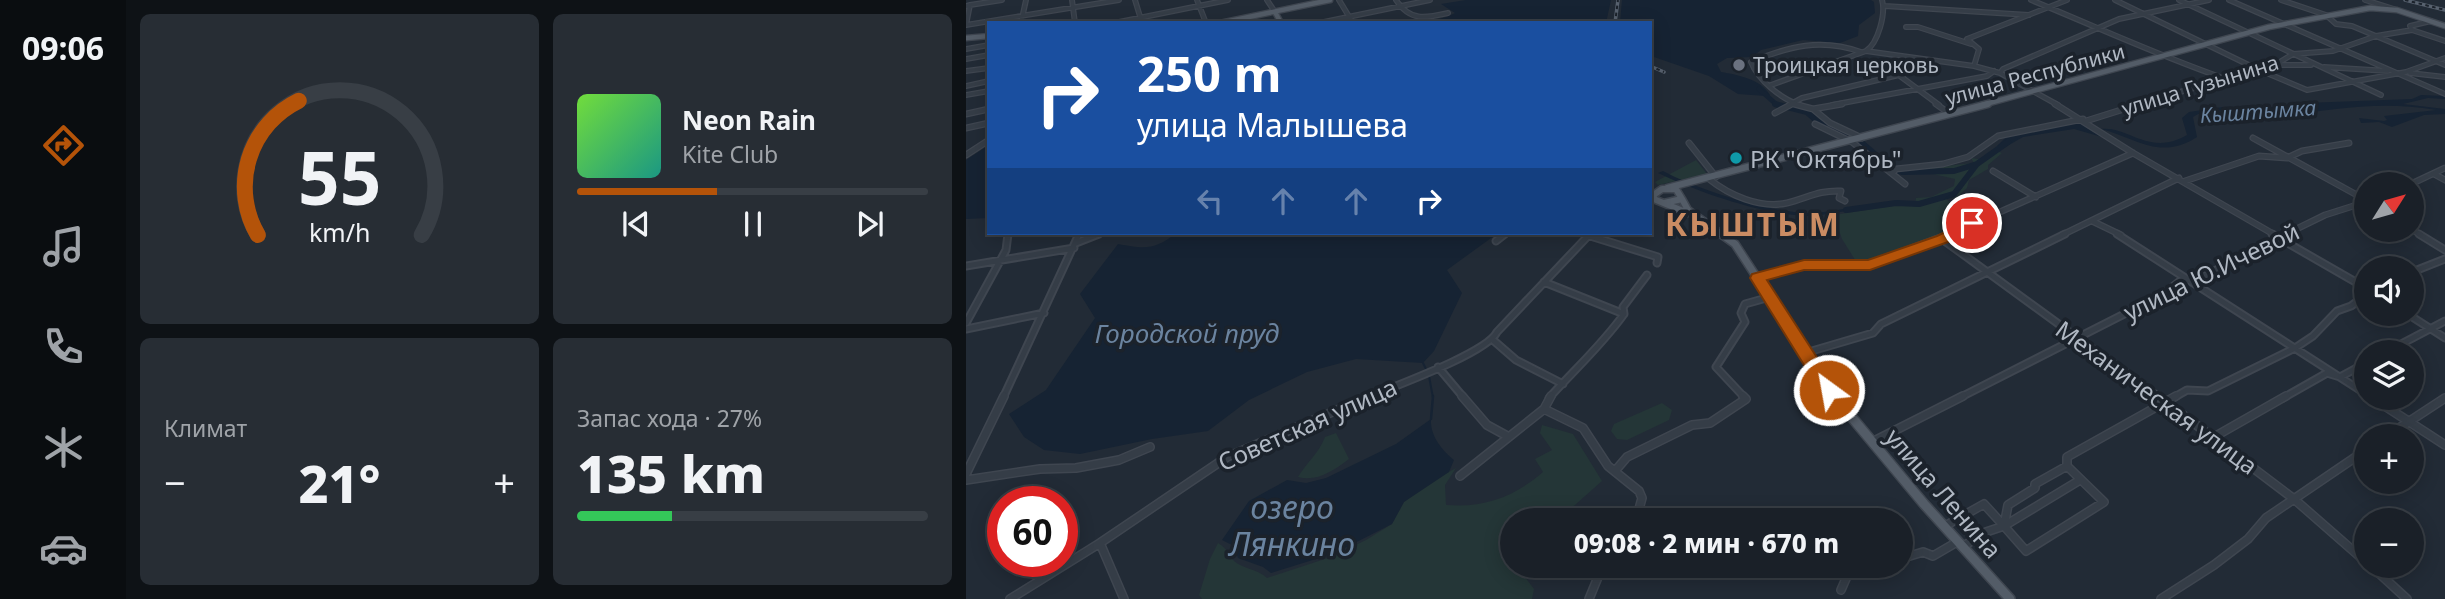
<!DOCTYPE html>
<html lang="ru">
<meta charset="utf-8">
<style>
body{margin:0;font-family:"Noto Sans",sans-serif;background:#272d34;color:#f1f3f6;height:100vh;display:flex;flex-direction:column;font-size:26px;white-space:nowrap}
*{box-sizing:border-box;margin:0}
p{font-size:23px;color:#9fa3a8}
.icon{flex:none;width:38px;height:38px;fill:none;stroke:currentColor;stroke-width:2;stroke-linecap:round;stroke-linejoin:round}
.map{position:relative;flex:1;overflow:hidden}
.drawer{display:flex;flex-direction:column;gap:14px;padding:14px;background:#0e1216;width:840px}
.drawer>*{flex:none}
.banner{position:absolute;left:21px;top:21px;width:665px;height:214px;border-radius:0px;box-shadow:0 4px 18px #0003,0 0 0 2px #383e45;background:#1a4fa0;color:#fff;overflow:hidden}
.needle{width:46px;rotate:53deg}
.tools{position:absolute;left:1388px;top:172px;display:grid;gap:14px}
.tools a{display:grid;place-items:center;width:70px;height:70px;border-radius:50%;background:#1a2028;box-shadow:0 4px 18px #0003,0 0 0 2px #383e45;font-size:35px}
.speed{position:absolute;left:21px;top:486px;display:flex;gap:14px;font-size:35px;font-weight:700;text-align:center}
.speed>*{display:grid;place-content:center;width:91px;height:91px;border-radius:50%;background:#1a2028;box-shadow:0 4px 18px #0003,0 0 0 2px #383e45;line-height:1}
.speed .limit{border:10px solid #d22;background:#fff;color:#111}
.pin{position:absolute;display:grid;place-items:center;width:60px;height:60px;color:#fff;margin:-30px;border:4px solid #fff;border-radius:50%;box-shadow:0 2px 7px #0007}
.me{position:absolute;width:77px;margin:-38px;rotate:328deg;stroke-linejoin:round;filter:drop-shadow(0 0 5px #0008)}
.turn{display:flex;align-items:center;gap:24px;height:147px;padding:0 35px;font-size:32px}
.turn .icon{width:91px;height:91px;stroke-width:2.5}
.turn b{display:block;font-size:49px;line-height:60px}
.lanes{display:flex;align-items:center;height:66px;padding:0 35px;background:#0003;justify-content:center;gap:35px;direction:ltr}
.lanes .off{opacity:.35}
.big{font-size:52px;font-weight:800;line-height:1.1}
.drawer .widget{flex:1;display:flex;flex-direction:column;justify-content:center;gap:10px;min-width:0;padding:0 24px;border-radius:10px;background:#272d34}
.drawer .dial{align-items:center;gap:0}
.dial svg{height:182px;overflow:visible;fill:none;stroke:#383e45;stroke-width:7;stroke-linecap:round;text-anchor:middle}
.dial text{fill:#f1f3f6;stroke:none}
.song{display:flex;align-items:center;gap:21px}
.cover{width:84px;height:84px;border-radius:10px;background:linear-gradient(135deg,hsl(100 70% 55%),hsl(170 70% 35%))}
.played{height:7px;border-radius:4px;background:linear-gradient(90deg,#b45309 40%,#383e45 40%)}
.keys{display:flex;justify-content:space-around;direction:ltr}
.heat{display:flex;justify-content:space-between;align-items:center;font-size:38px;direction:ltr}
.charge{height:10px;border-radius:5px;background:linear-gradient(90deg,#34c759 27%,#383e45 0)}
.drawer .tiles{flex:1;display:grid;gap:14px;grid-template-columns:repeat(2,1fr)}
.trip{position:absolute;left:534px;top:508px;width:413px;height:70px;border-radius:35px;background:#1a2028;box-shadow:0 4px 18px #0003,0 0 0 2px #383e45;font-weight:800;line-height:70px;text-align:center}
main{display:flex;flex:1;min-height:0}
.menu{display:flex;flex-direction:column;width:126px;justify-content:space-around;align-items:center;background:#0a0d10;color:#9fa3a8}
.menu .icon{width:49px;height:49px}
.menu .selected{color:#b45309}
.menu b{font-size:32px;color:#f1f3f6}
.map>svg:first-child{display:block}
.green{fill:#243637}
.water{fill:#162333}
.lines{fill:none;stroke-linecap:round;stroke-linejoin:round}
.stream-far1{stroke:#162333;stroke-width:2}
.stream{stroke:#162333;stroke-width:2.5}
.river-far1{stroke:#162333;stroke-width:5}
.river{stroke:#162333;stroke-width:6}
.minor-far3-casing{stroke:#3f4650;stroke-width:6}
.minor-far2-casing{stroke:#3f4650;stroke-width:7}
.minor-far1-casing{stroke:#3f4650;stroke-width:9}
.minor-casing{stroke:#3f4650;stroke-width:10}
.major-far3-casing{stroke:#3f4650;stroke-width:7}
.major-far2-casing{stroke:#3f4650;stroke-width:9}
.major-far1-casing{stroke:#3f4650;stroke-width:10}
.major-casing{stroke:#3f4650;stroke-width:12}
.minor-far3{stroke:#353d47;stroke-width:3.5}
.minor-far2{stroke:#353d47;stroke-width:4.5}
.minor-far1{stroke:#353d47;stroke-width:5}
.minor{stroke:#353d47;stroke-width:7}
.major-far3{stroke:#535c67;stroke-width:4.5}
.major-far2{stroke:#535c67;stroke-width:6}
.major-far1{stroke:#535c67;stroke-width:7}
.major{stroke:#535c67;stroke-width:9}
.rail-casing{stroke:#57616e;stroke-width:3.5}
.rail{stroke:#1b222b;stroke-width:2;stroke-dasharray:3.5;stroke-linecap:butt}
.route{fill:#b45309;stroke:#753606;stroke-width:2}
.worship-dot{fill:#6b7280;stroke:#1b222b;stroke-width:2.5}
.culture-dot{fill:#0f9aa8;stroke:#1b222b;stroke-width:2.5}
.labels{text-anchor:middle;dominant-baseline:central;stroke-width:7;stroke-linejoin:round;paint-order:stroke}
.far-poi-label{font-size:21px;fill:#b0b8c3;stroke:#1b222b;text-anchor:start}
.far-street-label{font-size:21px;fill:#b0b8c3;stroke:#1b222b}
.far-water-label{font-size:21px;font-style:italic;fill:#6b84a0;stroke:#1b222b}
.poi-label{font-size:24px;fill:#b0b8c3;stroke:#1b222b;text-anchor:start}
.street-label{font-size:24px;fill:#b0b8c3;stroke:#1b222b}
.water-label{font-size:26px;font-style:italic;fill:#6b84a0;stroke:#1b222b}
.district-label{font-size:32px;font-weight:bold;letter-spacing:2px;fill:#cb8c63;stroke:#1b222b}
.near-water-label{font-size:32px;font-style:italic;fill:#6b84a0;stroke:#1b222b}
</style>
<main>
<nav class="menu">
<b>09:06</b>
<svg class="icon selected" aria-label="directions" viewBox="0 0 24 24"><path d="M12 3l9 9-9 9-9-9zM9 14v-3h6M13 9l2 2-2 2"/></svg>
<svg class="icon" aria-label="music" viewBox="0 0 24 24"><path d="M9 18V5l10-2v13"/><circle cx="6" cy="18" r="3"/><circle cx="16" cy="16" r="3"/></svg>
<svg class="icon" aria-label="phone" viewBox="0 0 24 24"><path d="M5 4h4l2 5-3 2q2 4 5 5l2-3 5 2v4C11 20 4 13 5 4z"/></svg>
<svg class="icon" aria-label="climate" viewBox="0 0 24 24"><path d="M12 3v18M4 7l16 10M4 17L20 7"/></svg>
<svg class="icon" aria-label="car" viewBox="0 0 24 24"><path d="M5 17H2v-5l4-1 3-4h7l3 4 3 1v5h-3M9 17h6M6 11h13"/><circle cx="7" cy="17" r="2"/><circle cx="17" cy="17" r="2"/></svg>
</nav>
<section class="drawer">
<div class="tiles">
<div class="widget dial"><svg viewBox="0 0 100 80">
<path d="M14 69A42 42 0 1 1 86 69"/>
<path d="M14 69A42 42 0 0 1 32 10" stroke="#b45309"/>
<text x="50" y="56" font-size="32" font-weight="700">55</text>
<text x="50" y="72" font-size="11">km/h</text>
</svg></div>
<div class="widget">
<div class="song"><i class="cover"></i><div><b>Neon Rain</b><p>Kite Club</p></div></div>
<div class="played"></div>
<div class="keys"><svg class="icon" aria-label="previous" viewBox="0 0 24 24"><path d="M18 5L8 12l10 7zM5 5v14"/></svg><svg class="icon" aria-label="pause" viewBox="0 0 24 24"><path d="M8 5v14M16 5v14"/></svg><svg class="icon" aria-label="next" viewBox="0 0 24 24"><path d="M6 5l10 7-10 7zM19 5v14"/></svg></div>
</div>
<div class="widget"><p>Климат</p>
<div class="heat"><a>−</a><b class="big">21°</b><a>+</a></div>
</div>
<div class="widget"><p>Запас хода · 27%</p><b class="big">135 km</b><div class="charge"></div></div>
</div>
</section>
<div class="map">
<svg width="1479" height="599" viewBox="0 0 1479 599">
<rect width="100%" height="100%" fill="#222b36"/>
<!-- green -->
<path class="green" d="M1031,151L1036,153L1022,165V169L1003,180L1001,188L991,197L980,199L1008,219C976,233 926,262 891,263L876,239L868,215L933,205L949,206L950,198L965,197L988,186L989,179L967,174L939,173V170L1008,163L1005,158L1019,160Z
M730,160L741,174L692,185L689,182Z
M696,403L706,410L703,420L661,440L651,439L645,431L648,424Z
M576,425L607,434L636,481L592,520H546V565H555L553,569L568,589L566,599H236L233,595L244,559L252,543C262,549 262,555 268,561C277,569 292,569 301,578L365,557L400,540L426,524L438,502L464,482L490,468L479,485L480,505C519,508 548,497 577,472L569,459L586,450L574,433Z
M370,433L383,459C367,471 351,482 332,477C341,462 353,453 359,437Z"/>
<!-- water -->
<path class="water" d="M500,0H645L640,23H411C437,17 464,27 489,13L475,4Z
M656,0H905L908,2L909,13L893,25L892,36L874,43L837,40L795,50L786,57L761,58L751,64L755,72C772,75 795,79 804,95L800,96L772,94L743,76L688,57L684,55V23H654Z
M1455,95L1478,96L1479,99L1462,98L1437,104L1479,109V114L1458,115L1426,127L1413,122L1395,123L1393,118L1418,121L1421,120L1418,116L1470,110C1406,99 1359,112 1297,118L1293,122C1288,120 1285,116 1279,114C1265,109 1238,109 1227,117L1231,137C1194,161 1170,138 1135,129C1163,126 1183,157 1221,135L1216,118L1223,112L1257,107L1283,110L1339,103L1446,99Z
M1113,123L1143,139L1108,129L1057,137L1036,149L1031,146L1041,136Z
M23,145V218L0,219V160Z
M697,171C732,190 803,212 842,213C858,213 875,209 891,207V209C875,212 859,215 843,216C801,216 731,192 692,173Z
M210,233H532L481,270L496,293L468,351L457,363L390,359L341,372L283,400L242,431L186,439L114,454L78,450L58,437L43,414L80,390L129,318L114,294L152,244C179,249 189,250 210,233Z
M465,419C464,436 476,450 488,460L483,472L438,502L426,524L369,553L305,573L297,567L272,558L268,546L256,540L283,501L321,480L340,483L360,478L430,444Z"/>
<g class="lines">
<!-- stream-far1 -->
<path class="stream-far1" d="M457,363L461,371
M463,376L467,398"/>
<!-- stream -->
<path class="stream" d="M465,419L467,396"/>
<!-- river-far1 -->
<path class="river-far1" d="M793,89L811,105"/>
<!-- river -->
<path class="river" d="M809,104L841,112L852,122L889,137L926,169L936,172L988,171L1011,164L1042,142
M880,210L930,203L953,204L988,194L1011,164"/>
<!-- minor-far3 casing -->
<g class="minor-far3-casing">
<path id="minor-far3" d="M106,0L109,23
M169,0L176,23
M231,0L240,23
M301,0L309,12
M373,0L387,23
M430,0C444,22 460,18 482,13
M1065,0C1131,27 1193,56 1260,79
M1149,0L1291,69L1341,90L1440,72L1479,58
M1213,0L1415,95
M1263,0L1479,94
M1315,0L1360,15L1370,24L1386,26L1479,65
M1399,0L1428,9
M4,5L36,0
M0,6L4,5L0,25
M919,6L1063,15
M55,23L60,0
M148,23L262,0
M353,23L464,0
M0,25L153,0
M940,27H952L1005,44
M1446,30L1479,41
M0,49L23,45
M900,51C912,43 920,14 916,0
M0,59L23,55
M1310,65H1345
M1008,66L1013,49L1001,39L1101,0
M1358,67L1422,71
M926,70L973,105
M0,71L23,68
M1034,73L1037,69L1153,19L1243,0
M1444,73L1479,77
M805,85L900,51L1008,66L1034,73L1092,105
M0,86L23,81
M0,95L23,91
M823,105L836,98L933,75
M834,105C815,99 792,80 785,62C823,46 855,38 895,52
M866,105L1021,76L1028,71
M1168,105L1309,65L1327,54L1367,51L1410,36L1446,30L1444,26L1465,21"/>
</g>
<!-- minor-far2 casing -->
<g class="minor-far2-casing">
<path id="minor-far2" d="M828,104L847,109L864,123L896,138
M970,104L984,114
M1089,104L1167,153L1309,235
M847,109L876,104
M809,113L826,104
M0,114L23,109
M1120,121L1174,104
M849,124L886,142L939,184
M0,128L23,123
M1287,138L1400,200
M723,143L750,177
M0,155L23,140
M1027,171L1070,197
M927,173L930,169L977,164L1002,157L1032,136L1117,119
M1468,174L1479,180
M743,179C763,195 794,209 821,203C842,198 852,190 875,191L873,198L879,201
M1219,181L1293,156L1321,158L1336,151L1383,143
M1445,184L1479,168
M1126,221L1155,235
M1445,229L1455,235
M112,235L113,233
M129,235L135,233
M537,235L540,233
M982,235L1167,153
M1096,235L1213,178
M1318,235L1359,215L1400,202"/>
</g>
<!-- minor-far1 casing -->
<g class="minor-far1-casing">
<path id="minor-far1" d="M1151,234L1400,394
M1306,234L1400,288
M1453,234L1479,250
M621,235L692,257L691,263
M976,239L1194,398
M530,241L539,234
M110,243L133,234
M0,266L108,248
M1446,272L1479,259
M792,278L838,265H903L985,234
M578,282L658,314
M1440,313L1479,338
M0,323L40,250L42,234
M0,329L78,313
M527,340L550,360L597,384
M1420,352L1479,321
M839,353L907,333L915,324L1099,234
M472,367L498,398
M37,398L113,234
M400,398C426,387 521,353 531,332L622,236
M583,398C608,370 636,345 658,314L657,307L681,275
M779,398L750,367L779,322L775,313L779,304L804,297
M993,398L1174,306L1187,302L1214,281L1236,277L1322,234
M1207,398L1221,390L1242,391L1329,348L1347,336L1371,311L1385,306L1400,295
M1317,398L1361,373L1374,377L1400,363"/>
</g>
<!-- minor casing -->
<g class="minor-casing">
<path id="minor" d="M496,396L521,425L543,437
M1192,396L1328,499L1400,562
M1405,397L1479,445
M578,409L617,428L642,466L673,491L676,498L673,509L665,520
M1421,436L1479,398
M1248,437L1320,396
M906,442L997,396
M649,471L661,457L726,425L744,423L780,399L777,396
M0,474L38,396
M494,476L578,409L585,396
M0,480L74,469L110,468L153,460L184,447
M979,526L1018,504L1038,526L1042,505L1069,488V484L1101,466V457L1210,396
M1038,526L1114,480
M134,543L158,599
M996,547L1020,532L1038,526L1060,551L1138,502L1101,466
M934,559L957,552L967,556L991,542
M1404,565L1441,599
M875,590L882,574L911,570L917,565
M44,599L134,543L261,457L404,396
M623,599L637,565
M1195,599L1248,565L1282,539L1300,518L1400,450"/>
</g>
<!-- major-far3 casing -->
<g class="major-far3-casing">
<path id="major-far3" d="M309,12L315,23
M254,23L364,0
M0,38L23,36
M1016,105L1303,27L1404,8L1431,10L1479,26"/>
</g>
<!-- major-far2 casing -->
<g class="major-far2-casing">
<path id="major-far2" d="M701,188L1022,104
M716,199L722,210L757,235
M698,203L716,199L710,189H696L686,196L690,200L722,213"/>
</g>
<!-- major-far1 casing -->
<g class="major-far1-casing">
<path id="major-far1" d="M755,234L769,244L869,398"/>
</g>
<!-- major casing -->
<g class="major-casing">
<path id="major" d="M868,396L958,504L1044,599"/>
</g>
<!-- minor-far3 -->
<use href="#minor-far3" class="minor-far3"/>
<!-- minor-far2 -->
<use href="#minor-far2" class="minor-far2"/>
<!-- minor-far1 -->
<use href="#minor-far1" class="minor-far1"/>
<!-- minor -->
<use href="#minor" class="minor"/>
<!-- major-far3 -->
<use href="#major-far3" class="major-far3"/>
<!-- major-far2 -->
<use href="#major-far2" class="major-far2"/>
<!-- major-far1 -->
<use href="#major-far1" class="major-far1"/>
<!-- major -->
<use href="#major" class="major"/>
<!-- rail casing -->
<g class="rail-casing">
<path id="rail" d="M1439,0L1479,10
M649,23L652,0
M684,66L698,72"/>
</g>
<!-- rail -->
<use href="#rail" class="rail"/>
</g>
<!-- route -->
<path class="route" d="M1006,219L1011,220V226L982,242L904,270H838L801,280L872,390L869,394H856L784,278L786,274L838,260H902L971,236Z"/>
<!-- markers -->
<circle class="worship-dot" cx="773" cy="65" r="7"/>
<circle class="culture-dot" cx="770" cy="158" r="7"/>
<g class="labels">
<!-- far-poi labels -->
<g class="far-poi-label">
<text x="787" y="65">Троицкая церковь</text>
</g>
<!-- far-street labels -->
<g class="far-street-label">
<text transform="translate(1069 74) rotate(-15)">улица Республики</text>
<text transform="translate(1234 85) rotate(-17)">улица Гузынина</text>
</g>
<!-- far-water labels -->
<g class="far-water-label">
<text transform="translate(1292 111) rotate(-4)">Кыштымка</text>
</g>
<!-- poi labels -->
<g class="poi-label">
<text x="784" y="158">РК "Октябрь"</text>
</g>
<!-- street labels -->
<g class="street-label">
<text transform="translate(1245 271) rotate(-26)">улица Ю.Ичевой</text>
<text transform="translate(1191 397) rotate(36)">Механическая улица</text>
<text transform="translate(341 424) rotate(-24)">Советская улица</text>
<text transform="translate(978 493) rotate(49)">улица Ленина</text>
</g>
<!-- water labels -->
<g class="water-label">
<text x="221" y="333">Городской пруд</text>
</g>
<!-- district labels -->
<g class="district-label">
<text x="787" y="223">КЫШТЫМ</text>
</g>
<!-- near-water labels -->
<g class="near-water-label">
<text x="326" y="506">озеро<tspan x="326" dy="37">Лянкино</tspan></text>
</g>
</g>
</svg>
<div class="tools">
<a><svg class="needle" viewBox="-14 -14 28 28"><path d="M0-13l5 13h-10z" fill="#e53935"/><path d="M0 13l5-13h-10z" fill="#9fa3a8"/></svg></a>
<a><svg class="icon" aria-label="sound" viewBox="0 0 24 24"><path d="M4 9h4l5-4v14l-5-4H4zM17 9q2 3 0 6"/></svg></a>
<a><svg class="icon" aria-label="layers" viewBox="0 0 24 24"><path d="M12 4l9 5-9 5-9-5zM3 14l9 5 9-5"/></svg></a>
<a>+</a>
<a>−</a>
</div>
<div class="speed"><div class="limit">60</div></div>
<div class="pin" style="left:1006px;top:223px;background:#d93025"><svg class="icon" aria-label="arrive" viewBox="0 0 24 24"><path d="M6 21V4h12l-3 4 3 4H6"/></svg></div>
<svg class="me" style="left:863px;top:390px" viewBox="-20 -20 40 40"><circle r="17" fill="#b45309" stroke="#fff" stroke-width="3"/><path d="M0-11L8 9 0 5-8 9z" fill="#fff"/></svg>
<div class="trip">09:08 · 2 мин · 670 m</div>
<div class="banner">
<div class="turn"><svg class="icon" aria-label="right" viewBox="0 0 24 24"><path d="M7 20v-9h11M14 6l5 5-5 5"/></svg><div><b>250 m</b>улица Малышева</div></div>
<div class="lanes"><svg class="icon off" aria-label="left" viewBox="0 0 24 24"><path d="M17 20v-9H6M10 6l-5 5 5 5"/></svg><svg class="icon off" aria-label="ahead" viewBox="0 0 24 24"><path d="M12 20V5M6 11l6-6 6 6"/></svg><svg class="icon off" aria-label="ahead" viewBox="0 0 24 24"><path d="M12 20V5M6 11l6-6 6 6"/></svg><svg class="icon" aria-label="right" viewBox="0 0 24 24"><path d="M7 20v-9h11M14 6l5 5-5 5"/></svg></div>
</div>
</div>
</main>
